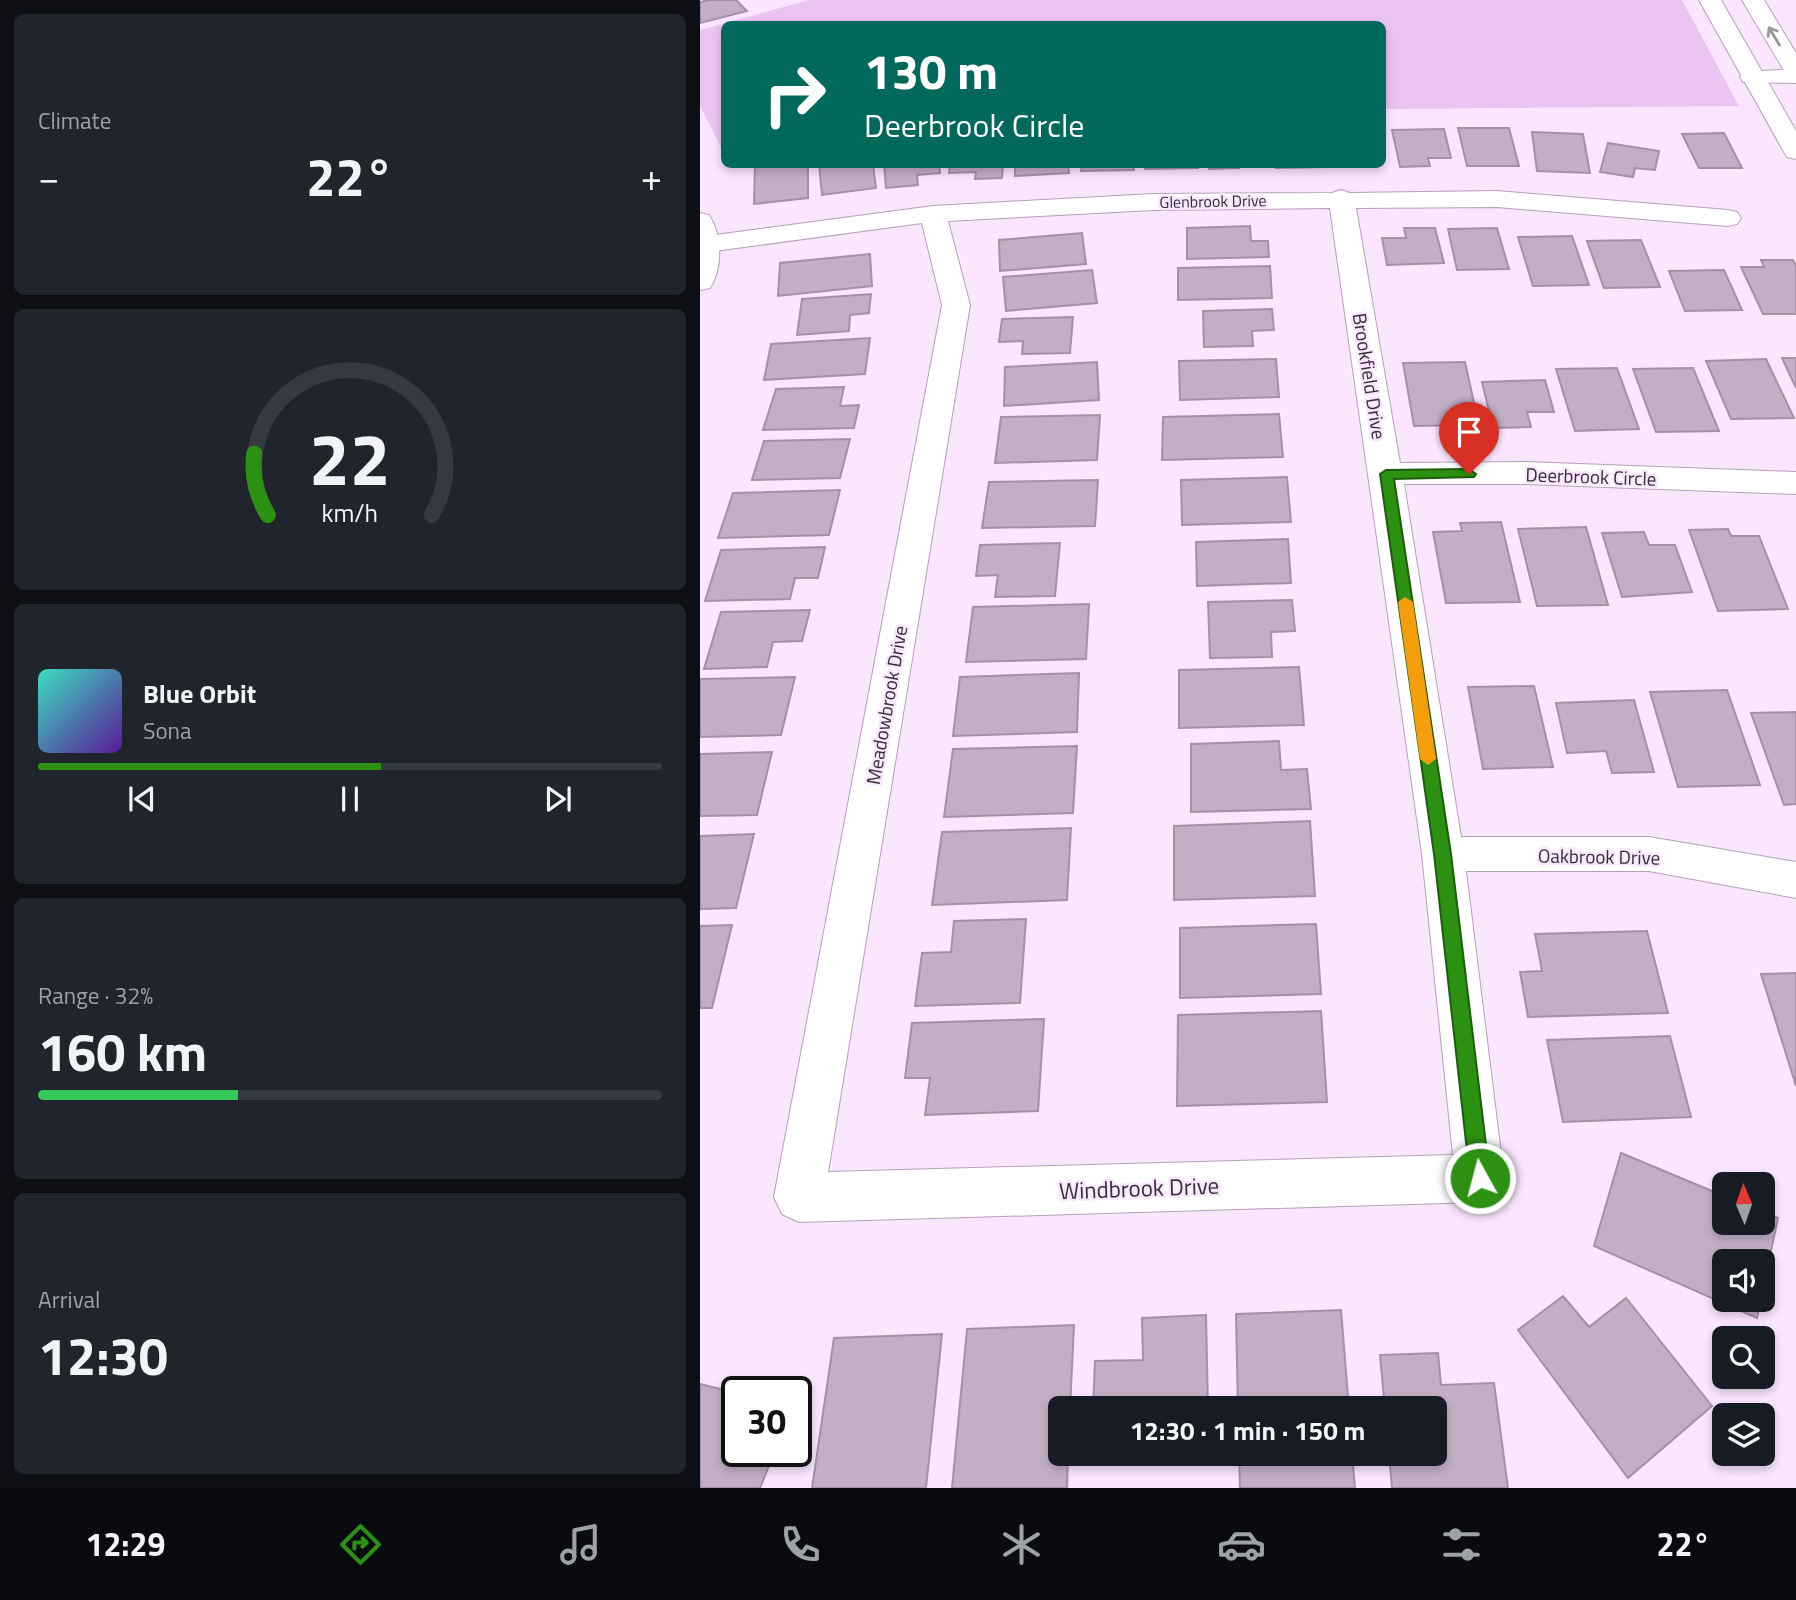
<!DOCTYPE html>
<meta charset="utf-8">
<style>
body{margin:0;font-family:"Titillium Web",sans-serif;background:#20242c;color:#f1f3f6;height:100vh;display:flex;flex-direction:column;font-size:26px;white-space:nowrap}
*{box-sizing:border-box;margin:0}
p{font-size:23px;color:#9ea1a6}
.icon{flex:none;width:38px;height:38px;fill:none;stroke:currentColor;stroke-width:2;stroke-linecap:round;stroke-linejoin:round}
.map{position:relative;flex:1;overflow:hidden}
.side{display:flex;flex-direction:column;gap:14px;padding:14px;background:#0d0f14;width:700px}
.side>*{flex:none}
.banner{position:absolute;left:21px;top:21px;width:665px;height:147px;border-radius:10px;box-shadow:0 4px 10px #0003;background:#00695c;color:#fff;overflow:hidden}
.needle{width:46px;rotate:358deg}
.buttons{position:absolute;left:1012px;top:1172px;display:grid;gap:14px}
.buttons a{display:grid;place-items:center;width:63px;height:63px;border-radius:10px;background:#171b24;box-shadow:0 4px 10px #0003;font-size:35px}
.speed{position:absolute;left:21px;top:1376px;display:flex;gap:14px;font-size:35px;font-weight:700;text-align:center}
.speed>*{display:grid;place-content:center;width:91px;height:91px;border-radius:50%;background:#171b24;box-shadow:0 4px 10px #0003;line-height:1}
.speed .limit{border:4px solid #111;border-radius:10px;background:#fff;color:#111}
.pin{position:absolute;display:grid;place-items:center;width:60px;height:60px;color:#fff;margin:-72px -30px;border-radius:50% 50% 50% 0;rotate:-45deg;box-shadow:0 0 7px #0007}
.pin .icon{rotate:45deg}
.me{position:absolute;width:77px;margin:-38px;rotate:353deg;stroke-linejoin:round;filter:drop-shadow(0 0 5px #0008)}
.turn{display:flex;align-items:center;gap:24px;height:147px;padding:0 28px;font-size:32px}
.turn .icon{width:91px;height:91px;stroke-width:2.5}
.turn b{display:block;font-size:49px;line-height:60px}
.big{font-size:52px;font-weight:700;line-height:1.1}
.side .tile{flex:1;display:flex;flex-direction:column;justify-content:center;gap:10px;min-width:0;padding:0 24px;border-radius:10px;background:#20242c}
.side .dial{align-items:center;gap:0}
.dial svg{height:182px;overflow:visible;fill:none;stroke:#363941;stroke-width:7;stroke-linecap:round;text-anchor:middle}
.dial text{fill:#f1f3f6;stroke:none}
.song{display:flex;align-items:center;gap:21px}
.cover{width:84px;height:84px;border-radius:10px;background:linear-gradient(135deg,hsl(170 70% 55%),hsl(270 70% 35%))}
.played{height:7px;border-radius:4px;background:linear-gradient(90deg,#2c9112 55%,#363941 55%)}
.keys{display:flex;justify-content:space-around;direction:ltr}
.heat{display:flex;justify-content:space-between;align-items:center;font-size:38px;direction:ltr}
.charge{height:10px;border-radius:5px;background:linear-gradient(90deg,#34c759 32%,#363941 0)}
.trip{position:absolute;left:348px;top:1396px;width:399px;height:70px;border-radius:10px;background:#171b24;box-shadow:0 4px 10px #0003;font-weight:700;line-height:70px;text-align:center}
.menu{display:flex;height:112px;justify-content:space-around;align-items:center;background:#090b0e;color:#9ea1a6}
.menu .icon{width:49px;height:49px}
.menu .current{color:#2c9112}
.menu b{font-size:32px;color:#f1f3f6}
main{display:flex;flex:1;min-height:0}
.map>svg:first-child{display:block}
.green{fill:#ebc3f3}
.building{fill:#c2afc6;stroke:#a491a8;stroke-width:2}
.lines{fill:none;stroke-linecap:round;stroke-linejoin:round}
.street-casing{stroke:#b4a1b8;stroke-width:2}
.secondary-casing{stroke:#b4a1b8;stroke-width:2}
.street{fill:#fff;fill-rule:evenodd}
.secondary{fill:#fff;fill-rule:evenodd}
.oneway{stroke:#9a969b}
.route{fill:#2c9112;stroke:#1d5e0c;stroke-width:2}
.slow{fill:#f59e0b}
.labels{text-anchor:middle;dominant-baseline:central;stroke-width:5;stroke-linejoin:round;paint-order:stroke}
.far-street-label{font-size:16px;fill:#352e37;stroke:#fae6fe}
.street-label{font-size:19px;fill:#352e37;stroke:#fae6fe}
.near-street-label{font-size:23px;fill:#352e37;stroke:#fae6fe}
</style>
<main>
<section class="side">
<div class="tile"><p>Climate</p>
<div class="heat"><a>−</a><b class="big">22°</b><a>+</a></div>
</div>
<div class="tile dial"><svg viewBox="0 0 100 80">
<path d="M14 69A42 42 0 1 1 86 69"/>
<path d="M14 69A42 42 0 0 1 8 42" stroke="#2c9112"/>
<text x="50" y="56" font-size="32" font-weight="700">22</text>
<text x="50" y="72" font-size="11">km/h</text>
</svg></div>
<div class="tile">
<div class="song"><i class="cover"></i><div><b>Blue Orbit</b><p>Sona</p></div></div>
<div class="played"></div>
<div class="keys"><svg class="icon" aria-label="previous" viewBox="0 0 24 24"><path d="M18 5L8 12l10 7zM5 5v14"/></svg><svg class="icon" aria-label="pause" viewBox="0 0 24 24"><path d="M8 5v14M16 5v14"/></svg><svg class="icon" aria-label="next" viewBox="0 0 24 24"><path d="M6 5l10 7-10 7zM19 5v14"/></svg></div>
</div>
<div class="tile"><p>Range · 32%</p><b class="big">160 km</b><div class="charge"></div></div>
<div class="tile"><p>Arrival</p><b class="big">12:30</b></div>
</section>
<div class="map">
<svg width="1096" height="1488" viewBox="0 0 1096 1488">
<rect width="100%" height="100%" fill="#fae6fe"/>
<!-- green -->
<path class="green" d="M109,0H982L1039,106L683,109L682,24H24L22,149L0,106V30Z"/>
<!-- building -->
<path class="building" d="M10,0H36L47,11L0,23V2Z
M758,128H809L819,166H767Z
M744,129L751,158H728L730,166L700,167L692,130Z
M832,132L883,134L890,173L837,171Z
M1024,133L1042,168H999L982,134Z
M908,143L959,151L955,170L935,168L933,177L900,172Z
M55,164H108V198L54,204Z
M119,164H173L176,188L122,195Z
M184,164H239L240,173L217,175L218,185L186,188Z
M250,164H303L302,178L275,179L276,172L249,173Z
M315,164H368L369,173L315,176Z
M382,164H434V170L381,171Z
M445,164H498V168L445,169Z
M509,164H539V168L509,169Z
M575,164H626V167L576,168Z
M550,226L551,241H568L569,257L487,259V228Z
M704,228H735L744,263L687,265L682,238H706Z
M797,228L809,269L757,270L748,229Z
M382,233L386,264L300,271L299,240Z
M872,236L889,285L833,286L818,237Z
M941,240L960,287L904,288L887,241Z
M170,254L172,286L78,296L80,263Z
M1061,260H1093L1096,266V314H1063L1041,267H1064Z
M570,266L572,298L478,300V268Z
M392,270L397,303L306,311L303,277Z
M1024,270L1042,310L985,311L969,271Z
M171,294L169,313L150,315L149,331L97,335L102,299Z
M572,309L574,330L552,331L553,346L504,347L503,311Z
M373,317L370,353L322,354L323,341L299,342L302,319Z
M170,338L165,374L64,380L71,344Z
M1082,358H1096V388Z
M576,359L579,397L480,400L479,361Z
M1066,359L1094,418L1031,419L1006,361Z
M397,362L399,400L304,406L305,367Z
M765,362L779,425L714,426L703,363Z
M917,368L939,429L875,431L856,369Z
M993,368L1019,431L956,432L933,369Z
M845,380L854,412H827L831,427L793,428L782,382Z
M144,387L140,406L159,405L154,428L63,430L76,389Z
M579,414L583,457L462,460L463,417Z
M400,415L397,460L295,463L301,417Z
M150,439L140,478L52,480L64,441Z
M587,477L591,522L482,525L481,480Z
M398,480L395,526L282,528L289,482Z
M140,490L129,535L18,538L33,493Z
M801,522L820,602L746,603L733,532L762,531L760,523Z
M886,527L908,605L837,606L818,529Z
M1028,529L1031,536H1059L1088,609L1018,611L989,530Z
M944,532L949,545H975L992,592L922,597L902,533Z
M588,539L591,583L497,586L496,542Z
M360,543L355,596L295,597L298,575L276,576L280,545Z
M125,547L118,578H95L90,599L5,601L21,550Z
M592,600L595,631L571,632L572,657L510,658L508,602Z
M389,604L386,659L266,662L273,607Z
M110,610L102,641L73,642L67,667L4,669L21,612Z
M599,667L604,725L479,728V670Z
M379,673L377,732L253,736L260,677Z
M95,677L81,735L0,737V679Z
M834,686L853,767L783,769L768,687Z
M1027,690L1060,785L978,787L950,692Z
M934,700L954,772L912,773L906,751L867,753L856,703Z
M1096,712V804L1084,805L1051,713Z
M579,741L581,770L607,769L611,809L491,812V744Z
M377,746L373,813L244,817L253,749Z
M72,752L57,815L0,816V754Z
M610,821L615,896L474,900V826Z
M371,828L367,900L232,905L242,832Z
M54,834L36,908L0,909V836Z
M326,919L320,1003L215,1006L222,953L251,952L254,921Z
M616,924L621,994L480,998V928Z
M32,925L12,1008H0V926Z
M947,931L968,1013L828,1017L820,972L842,971L835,934Z
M1096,973V1086L1061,974Z
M621,1011L627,1102L477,1106L478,1015Z
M344,1019L338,1111L225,1115L230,1078H205L212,1023Z
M970,1036L991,1117L863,1122L847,1040Z
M921,1153L1024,1196V1223H1062V1212L1078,1218L1062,1293V1262H1024V1300H1061L1057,1318L894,1246Z
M863,1296L889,1327L926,1298L1012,1406L928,1478L818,1330Z
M641,1310L649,1409H538L536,1314Z
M506,1315L508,1409H393L395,1361L443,1360L442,1318Z
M374,1325L370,1409H360V1454H368L367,1488H252L267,1329Z
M242,1334L226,1488H112L134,1338Z
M738,1353L741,1385L794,1383L808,1488H692L689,1454H735V1409H685L680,1355Z
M0,1384L37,1393V1451H75L60,1488H0Z
M391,1454H508V1459L391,1464Z
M539,1454H652L655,1488H540Z"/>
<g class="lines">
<!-- street casing -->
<g class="street-casing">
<path id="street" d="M1096,69V83L1043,82L1040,77L1043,72Z
M641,190L650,193L797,191L1028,210L1037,212L1041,218L1037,224L1028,226L797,207L656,208L700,463L825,462L1096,472V494L825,484H704L761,837H949L1096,862V898L949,871H766L804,1178L797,1195L780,1202L99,1222L82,1214L74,1197L242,305L222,223L0,253V237L233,206L453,194L632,193ZM630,208L722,854L753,1155L128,1172L270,305L248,221L453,210Z"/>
</g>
<!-- secondary casing -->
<g class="secondary-casing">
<path id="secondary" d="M999,0H1021L1096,131V159L1087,157L1084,152Z
M1042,0H1064L1096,53V79L1088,77L1085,72Z
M0,213L9,215C22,235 23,268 10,288L0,290Z"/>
</g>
<!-- street -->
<use href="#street" class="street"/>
<!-- secondary -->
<use href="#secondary" class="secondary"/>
</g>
<!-- one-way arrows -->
<defs><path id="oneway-shaft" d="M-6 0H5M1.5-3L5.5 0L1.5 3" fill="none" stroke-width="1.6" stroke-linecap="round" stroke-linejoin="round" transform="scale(1.75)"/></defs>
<use class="oneway" href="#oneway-shaft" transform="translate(1074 36) rotate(-121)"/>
<!-- route -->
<path class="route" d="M769,469L776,474L774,477L694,479L751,854L790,1178L787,1185L780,1188L773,1185L770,1178L734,854L680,474L686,470Z"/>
<!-- slow -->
<path class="slow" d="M705,597L713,602L736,759L728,765L720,759L698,602Z"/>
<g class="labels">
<!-- far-street labels -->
<g class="far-street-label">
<text transform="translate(513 201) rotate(-1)">Glenbrook Drive</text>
</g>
<!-- street labels -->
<g class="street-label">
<text transform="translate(670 376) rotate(81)">Brookfield Drive</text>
<text transform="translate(891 476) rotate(2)">Deerbrook Circle</text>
<text transform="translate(186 705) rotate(-80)">Meadowbrook Drive</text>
<text transform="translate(899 856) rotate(1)">Oakbrook Drive</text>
</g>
<!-- near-street labels -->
<g class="near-street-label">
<text transform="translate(439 1188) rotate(-2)">Windbrook Drive</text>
</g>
</g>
</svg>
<div class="buttons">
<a><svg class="needle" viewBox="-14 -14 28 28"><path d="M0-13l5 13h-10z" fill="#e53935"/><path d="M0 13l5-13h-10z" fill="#9ea1a6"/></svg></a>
<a><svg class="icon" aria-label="sound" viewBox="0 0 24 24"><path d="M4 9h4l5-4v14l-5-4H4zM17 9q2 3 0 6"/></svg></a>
<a><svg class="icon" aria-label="search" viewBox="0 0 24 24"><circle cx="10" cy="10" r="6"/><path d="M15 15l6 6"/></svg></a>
<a><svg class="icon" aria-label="layers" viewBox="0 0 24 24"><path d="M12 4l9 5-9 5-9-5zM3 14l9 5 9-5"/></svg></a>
</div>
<div class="speed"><div class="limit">30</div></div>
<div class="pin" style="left:769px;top:474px;background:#d93025"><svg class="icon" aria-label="arrive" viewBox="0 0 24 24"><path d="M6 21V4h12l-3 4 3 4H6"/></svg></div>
<svg class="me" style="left:780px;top:1178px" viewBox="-20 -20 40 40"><circle r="17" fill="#2c9112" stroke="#fff" stroke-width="3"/><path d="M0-11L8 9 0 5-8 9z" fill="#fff"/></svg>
<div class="trip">12:30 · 1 min · 150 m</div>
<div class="banner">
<div class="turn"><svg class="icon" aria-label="right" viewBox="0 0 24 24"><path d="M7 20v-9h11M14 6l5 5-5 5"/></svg><div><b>130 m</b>Deerbrook Circle</div></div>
</div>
</div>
</main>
<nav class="menu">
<b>12:29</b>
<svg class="icon current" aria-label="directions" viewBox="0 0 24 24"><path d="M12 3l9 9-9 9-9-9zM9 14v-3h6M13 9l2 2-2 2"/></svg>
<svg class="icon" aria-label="music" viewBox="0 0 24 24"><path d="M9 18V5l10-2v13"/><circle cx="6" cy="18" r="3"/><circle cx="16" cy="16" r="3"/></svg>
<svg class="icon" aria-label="phone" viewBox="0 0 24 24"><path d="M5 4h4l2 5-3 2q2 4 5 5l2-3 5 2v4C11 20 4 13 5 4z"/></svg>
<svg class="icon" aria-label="climate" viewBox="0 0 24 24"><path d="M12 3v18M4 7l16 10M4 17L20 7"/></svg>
<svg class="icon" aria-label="car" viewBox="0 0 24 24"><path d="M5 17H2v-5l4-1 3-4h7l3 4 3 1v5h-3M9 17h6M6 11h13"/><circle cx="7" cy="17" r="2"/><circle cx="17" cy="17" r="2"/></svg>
<svg class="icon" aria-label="filters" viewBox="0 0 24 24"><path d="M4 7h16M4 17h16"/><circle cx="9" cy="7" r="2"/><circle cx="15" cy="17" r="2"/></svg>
<b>22°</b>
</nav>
